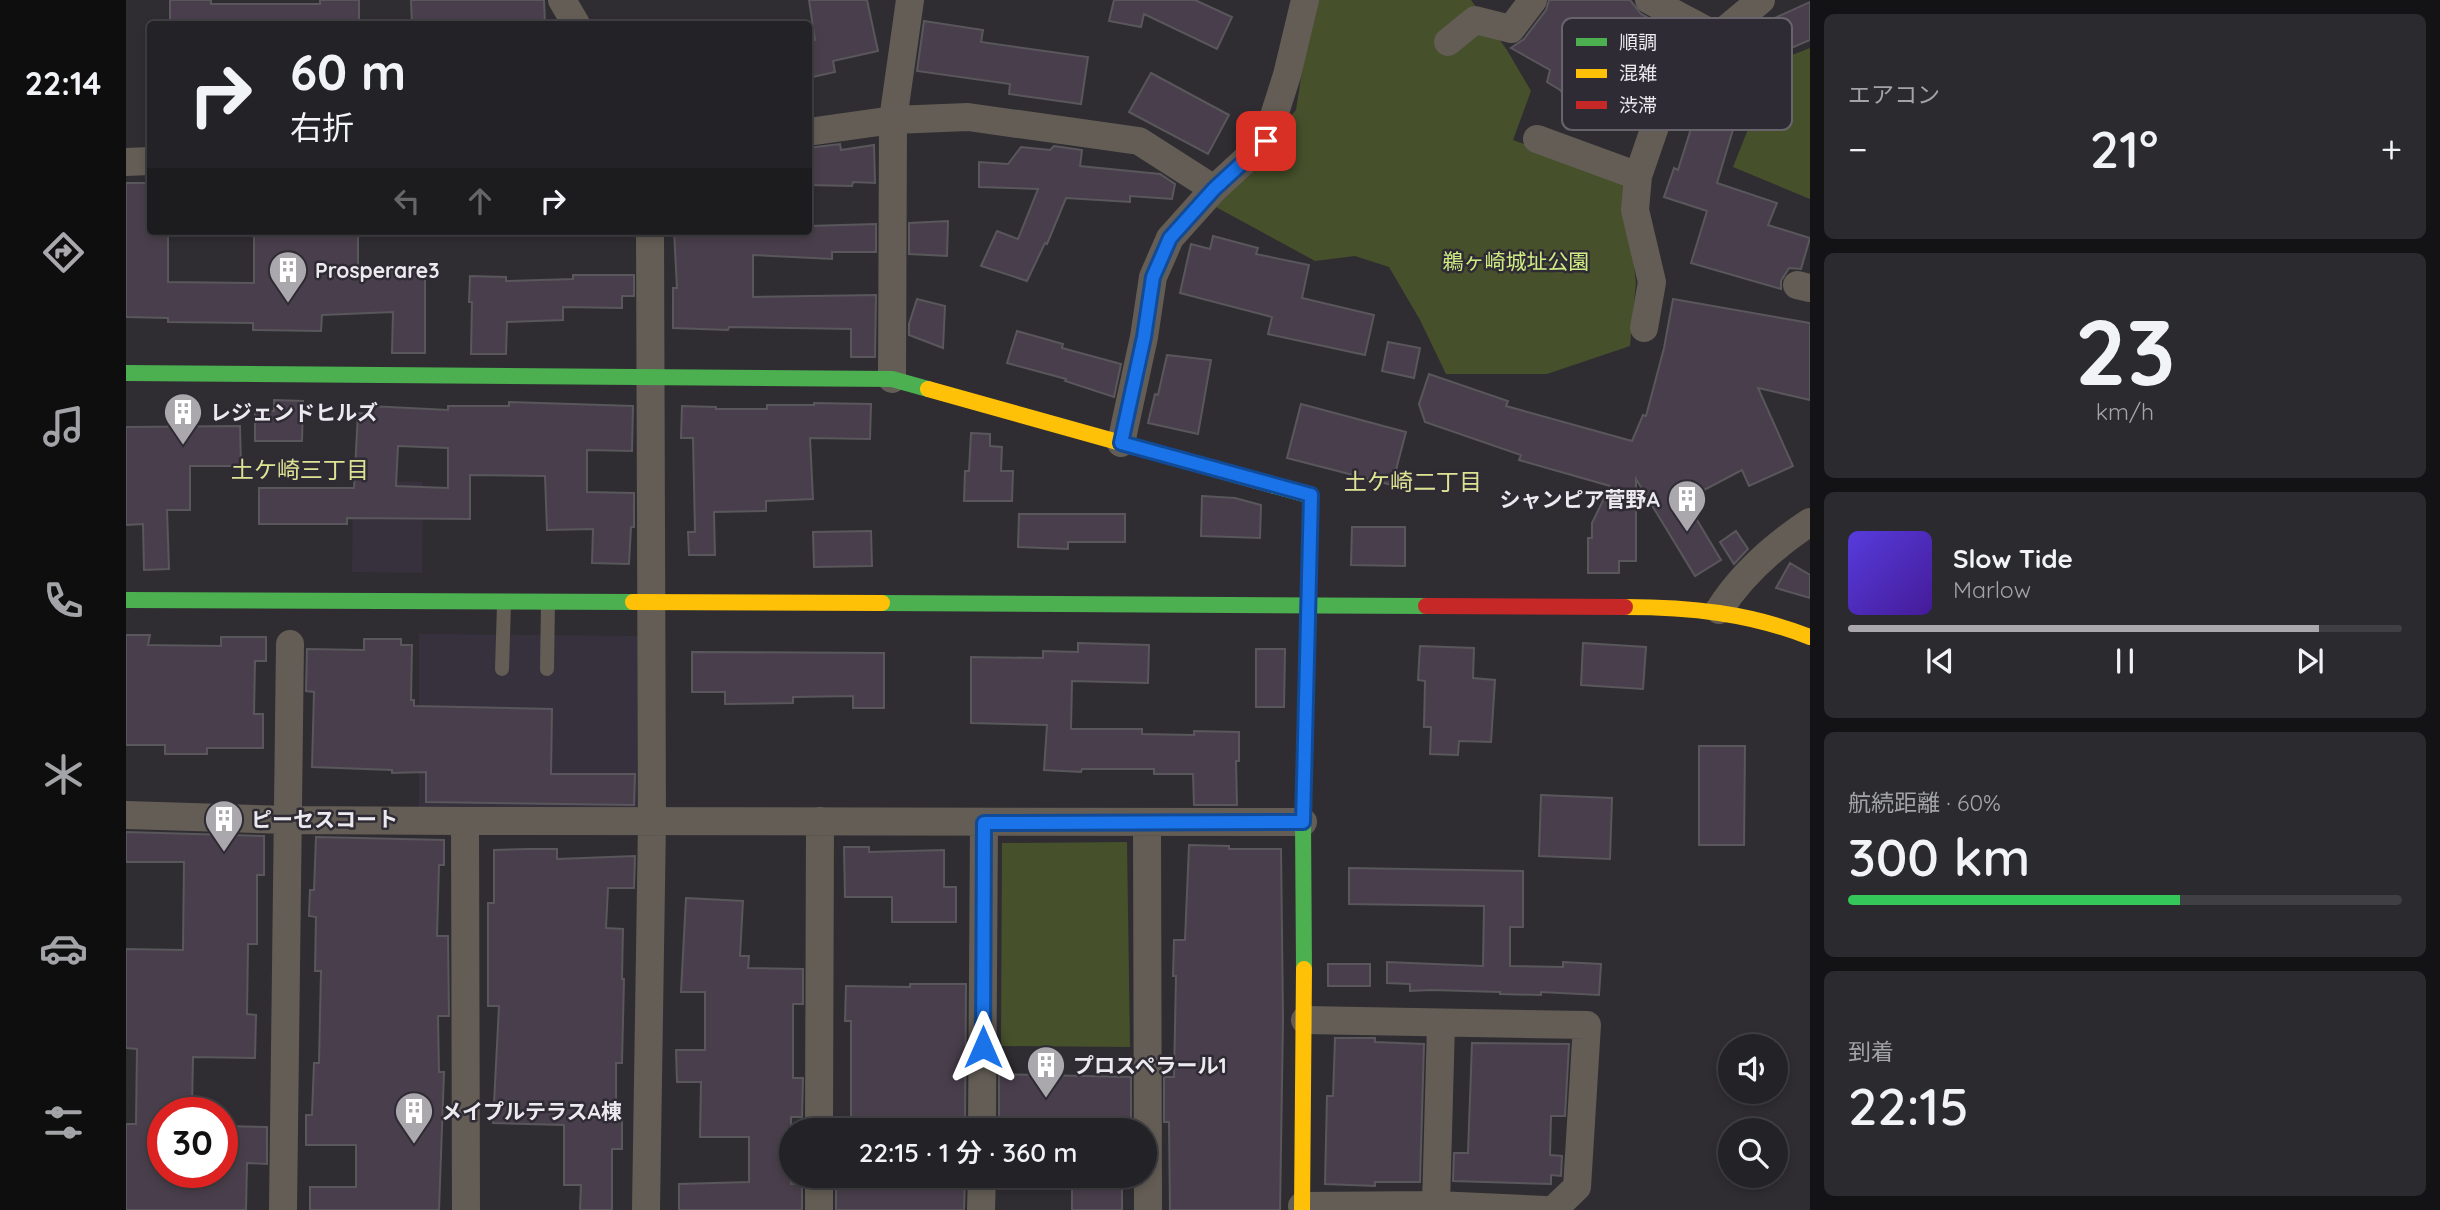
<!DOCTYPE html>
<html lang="ja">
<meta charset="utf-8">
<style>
body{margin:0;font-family:Quicksand,"Noto Sans JP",sans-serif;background:#2b2a2e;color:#f1f3f6;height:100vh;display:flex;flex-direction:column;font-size:26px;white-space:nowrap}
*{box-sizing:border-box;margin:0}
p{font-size:23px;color:#a3a4a7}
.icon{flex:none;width:38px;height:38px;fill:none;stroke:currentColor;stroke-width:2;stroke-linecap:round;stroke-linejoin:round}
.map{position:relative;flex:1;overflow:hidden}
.panel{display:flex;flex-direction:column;gap:14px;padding:14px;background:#131315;width:630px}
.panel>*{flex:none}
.guide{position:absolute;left:21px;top:21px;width:665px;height:214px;border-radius:7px;box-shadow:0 4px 10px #0003,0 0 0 2px #403f43;background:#232226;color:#f1f3f6;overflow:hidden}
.controls{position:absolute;left:1592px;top:1034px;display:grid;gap:14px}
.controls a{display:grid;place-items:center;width:70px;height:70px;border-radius:50%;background:#232226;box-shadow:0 4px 10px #0003,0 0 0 2px #403f43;font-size:35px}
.speed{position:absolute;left:21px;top:1097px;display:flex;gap:14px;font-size:35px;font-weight:700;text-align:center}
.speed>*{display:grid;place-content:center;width:91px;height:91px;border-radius:50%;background:#232226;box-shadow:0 4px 10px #0003,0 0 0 2px #403f43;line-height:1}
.speed .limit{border:10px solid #d22;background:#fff;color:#111}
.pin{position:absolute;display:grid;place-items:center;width:60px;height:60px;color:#fff;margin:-30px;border-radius:14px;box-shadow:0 4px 10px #0006}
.me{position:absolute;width:77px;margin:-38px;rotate:0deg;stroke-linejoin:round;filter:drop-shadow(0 0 5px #0008)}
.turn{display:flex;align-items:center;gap:24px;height:147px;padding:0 28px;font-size:32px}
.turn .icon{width:91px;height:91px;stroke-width:2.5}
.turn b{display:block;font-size:49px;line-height:60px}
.lanes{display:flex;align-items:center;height:66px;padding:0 28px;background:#0003;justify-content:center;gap:35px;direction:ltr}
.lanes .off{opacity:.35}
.big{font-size:52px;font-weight:600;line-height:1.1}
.panel .tile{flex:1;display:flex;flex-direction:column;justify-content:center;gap:10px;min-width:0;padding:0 24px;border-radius:10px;background:#2b2a2e}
.panel .dial{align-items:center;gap:0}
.dial b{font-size:91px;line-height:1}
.song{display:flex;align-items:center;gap:21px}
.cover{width:84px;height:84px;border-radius:10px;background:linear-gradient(135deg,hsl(250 70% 55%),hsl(260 70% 35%))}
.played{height:7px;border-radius:4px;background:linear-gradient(90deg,#aaa7ad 85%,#403f43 85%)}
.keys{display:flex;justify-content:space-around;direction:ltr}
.heat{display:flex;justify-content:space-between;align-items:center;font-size:38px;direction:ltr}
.charge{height:10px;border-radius:5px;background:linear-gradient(90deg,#34c759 60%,#403f43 0)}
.trip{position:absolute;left:653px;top:1118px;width:378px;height:70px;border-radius:35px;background:#232226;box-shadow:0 4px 10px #0003,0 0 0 2px #403f43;font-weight:600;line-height:70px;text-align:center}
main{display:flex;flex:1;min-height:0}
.tabs{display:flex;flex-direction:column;width:126px;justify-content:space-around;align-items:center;background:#0e0e0f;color:#a3a4a7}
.tabs .icon{width:49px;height:49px}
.tabs .on{color:#aaa7ad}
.tabs b{font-size:32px;color:#f1f3f6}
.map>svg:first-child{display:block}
.built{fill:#37313e}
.green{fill:#46502b}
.building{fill:#493f4c;stroke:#59575b;stroke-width:2;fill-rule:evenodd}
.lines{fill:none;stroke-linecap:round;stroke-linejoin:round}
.lane{stroke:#635d55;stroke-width:14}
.street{stroke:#635d55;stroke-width:28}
.fast{stroke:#4caf50;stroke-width:16}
.slow{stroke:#ffc107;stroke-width:16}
.jam{stroke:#c62828;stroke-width:16}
.route-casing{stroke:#114b97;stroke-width:18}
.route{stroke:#1a73e8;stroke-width:12}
.labels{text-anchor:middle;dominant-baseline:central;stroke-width:5;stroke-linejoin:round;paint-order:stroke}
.park-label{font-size:21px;fill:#d0ed84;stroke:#2f2b34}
.poi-label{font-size:21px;font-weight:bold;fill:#ece9ef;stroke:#2f2b34;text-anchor:start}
.neighbourhood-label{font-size:23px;fill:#dee293;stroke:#2f2b34}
.key{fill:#2f2b34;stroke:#68646c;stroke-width:2}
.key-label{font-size:19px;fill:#ece9ef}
</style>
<main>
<nav class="tabs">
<b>22:14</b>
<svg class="icon on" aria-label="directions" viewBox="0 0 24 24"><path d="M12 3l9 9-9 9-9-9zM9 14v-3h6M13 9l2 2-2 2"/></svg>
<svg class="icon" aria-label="music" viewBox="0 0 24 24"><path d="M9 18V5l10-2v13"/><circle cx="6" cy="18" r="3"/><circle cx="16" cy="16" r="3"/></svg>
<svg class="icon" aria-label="phone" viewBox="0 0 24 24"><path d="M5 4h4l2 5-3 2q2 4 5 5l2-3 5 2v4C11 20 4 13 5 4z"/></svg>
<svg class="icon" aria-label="climate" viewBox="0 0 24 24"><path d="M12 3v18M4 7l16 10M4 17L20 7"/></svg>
<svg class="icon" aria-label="car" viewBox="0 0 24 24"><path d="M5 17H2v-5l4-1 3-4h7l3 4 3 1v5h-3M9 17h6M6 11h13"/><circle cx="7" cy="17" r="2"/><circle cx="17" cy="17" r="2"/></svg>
<svg class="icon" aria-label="filters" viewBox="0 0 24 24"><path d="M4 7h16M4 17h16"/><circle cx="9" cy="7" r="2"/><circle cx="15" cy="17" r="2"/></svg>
</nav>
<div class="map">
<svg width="1684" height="1210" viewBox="0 0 1684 1210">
<rect width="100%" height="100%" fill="#2f2d32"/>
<!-- built -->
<path class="built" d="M227,481L297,482L296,573L226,572Z
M293,634L516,636L515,803L508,811L293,809Z"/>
<!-- green -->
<path class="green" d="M1187,0H1345L1381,50L1405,91L1387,140L1498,181L1510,283L1504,346L1421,374H1320L1294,320L1263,267L1229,256L1189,261L1088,206L1170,110Z
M1684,48V199L1607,167L1630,109L1653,60Z
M1001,842L1004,1047L875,1046L876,843Z"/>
<!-- building -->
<path class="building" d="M44,0H85V4H194V0H233V24H44Z
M285,0H418L419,24H286Z
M683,0H741L752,51L707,61L709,72L682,78V41L689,40Z
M988,0H1069L1106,17L1091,49L1018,14L1015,27L983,21Z
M1423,0H1504L1515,14L1539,27L1513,71L1524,77L1501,119L1470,103L1460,121L1434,90L1421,82L1424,70L1385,48L1398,39L1420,10Z
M1684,2V40L1656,52L1642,21Z
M798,21L857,30L855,42L962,57L955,104L883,94L884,84L791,71Z
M1612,45L1649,62L1630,102L1617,96L1591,183L1651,203L1642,225L1684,238L1675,269L1663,268L1655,281V289L1565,263L1581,211L1538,197L1548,168L1552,170L1574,100L1584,103Z
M1025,73L1103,115L1082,154L1003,112Z
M714,144L715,150L748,145L749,183L727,182L726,186L682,185V148Z
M928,146L956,150L954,166L1034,174L1049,184L1046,199L1004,196V202L940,198L921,244L919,243L901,281L855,266L871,231L892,239L912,189L853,187V162L882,164L895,147L924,150Z
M0,183H24V231H42V282L128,283V231H232V271L299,272V353H266L267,312L196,315L195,331L127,330V323L42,322V318L0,317Z
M822,221L821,256L783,254V223Z
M750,224V252H706V259L627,255V297L750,295L749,357H725V329L603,327L602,330L547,328V288H551L548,231H682V226Z
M1087,236L1132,248L1130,254L1183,265L1176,298L1248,315L1239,355L1142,334L1146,317L1054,293L1065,244L1084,249Z
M447,275H508V296H496V308L437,307V320L381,322L380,354H345L346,302H343L344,276L380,277V281L447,279Z
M791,299L819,306L817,348L783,335V324Z
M1547,299L1684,323V400L1632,388L1667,466L1623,486L1616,470L1559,500L1595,560L1569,576L1510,479V561H1493V573H1462V538H1466V523L1484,486L1393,460L1395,455L1299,422L1293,404L1303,374L1382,401L1380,406L1506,441L1517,415L1520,416L1538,348Z
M891,331L937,344L936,348L995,364L988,397L939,381L940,379L881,363Z
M1262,342L1294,348L1288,378L1256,371Z
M1041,355L1085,360L1072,434L1022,423L1029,394L1032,395Z
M148,400L177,401L176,441H129V411H148Z
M383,402L507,406L506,451L461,450V492L508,493V527H505L503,564L466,563L467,529L421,530L419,476L344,475V519L221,518V524H133V488H228L232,413L244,414V406L322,410V406H383ZM272,446L322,448V488L270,486Z
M688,403L745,404L744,439L684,438L687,499L640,501V511L588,512L589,555H563L562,532H569L567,438H555L556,406L590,407V409H641V405H688Z
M1175,404L1280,432L1266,485L1161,458Z
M114,426L115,466H64V510H41L43,569L18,570L17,524L0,525V427Z
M845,433L864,434V446L876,447L875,471H887L886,501H838L839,471H843Z
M1076,496L1109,498L1135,505L1134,538L1075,536Z
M893,514H999V542H942V549L892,547Z
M1226,527H1279V566L1225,565Z
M745,531L746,566L688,567L687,532Z
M1610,531L1622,549L1608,564L1594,542Z
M1664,563L1684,575V598L1650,588Z
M0,635H24L22,645L95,646V637H140V661H129L128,714H137V748H81V754H39V745H0Z
M238,639H275V645H286L285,700H288V706L426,709L425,774H509L508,805L300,802V772L266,773V770L186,767L188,692L180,691L181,649L238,650Z
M952,643L1023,645L1022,683L946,681L945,729H1016V734L1068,735V731L1113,732V761H1110L1111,805H1068L1067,774H1028V769H956L955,772L918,770L921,725L845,723V657L917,658V651L952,652Z
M1457,643L1520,647L1517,689L1455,685Z
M1294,646L1348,648L1347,678L1369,680L1365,742L1333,741L1332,755L1304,754L1305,727H1298L1299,681L1292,680Z
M1130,649H1159L1158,707H1130Z
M566,652L758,653V708H727V696L667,697V703L599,704V692H566Z
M1573,746H1619L1618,845H1573Z
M1415,795L1486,798L1484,859L1413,856Z
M0,832L138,836V875H131V944H122L121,1014L130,1015L129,1058L67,1057L66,1107L37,1106V1172H96V1126L141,1127V1164L121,1163L120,1210H0V1124H10L11,1049L0,1048V949L57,950L58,862H0Z
M190,837L318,840V865H313L311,936H322L323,1016H312L313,1072H318L313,1210H184V1187H230V1145H180V1115H186L188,1063H193L195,971H189L190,917L183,916L184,890H188Z
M1063,845L1103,846V849H1155L1157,1020L1154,1210H1044L1043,1122H1038V1077H1048L1050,976H1047L1048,940H1059Z
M718,847H743V852L818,850V887H830V922H766V897H719Z
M403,849H431V859L509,856L508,888H482L480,928L497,929L496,979H498L496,1063H490V1119H496V1149H486V1210H454L455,1185H438V1125L367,1123L373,1006H362V903H368V850Z
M1223,868L1397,871V927H1384V966L1437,967V962L1475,964L1473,995L1415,992V995L1374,994V992L1305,990L1284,991V984L1261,983V962L1357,966L1358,906L1223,904Z
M560,898L617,901L614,956H623L622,968L677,969V1004H667V1078H677L676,1117H665V1184H676V1210H553V1184L623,1182V1137H574L575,1082H551L550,1050H579V992H555Z
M1202,964H1244V986H1202Z
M784,984H840L839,1130H725V1021H719L720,986L784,987Z
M1209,1038H1249V1042L1298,1044L1294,1182H1249V1186L1199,1184L1201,1096H1207Z
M1346,1043L1443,1044L1439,1116H1425L1424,1155L1436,1156L1435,1176L1425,1175V1184L1327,1181L1328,1153H1342Z
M873,1074L1005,1077V1122H955V1125L873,1123Z
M946,1176H996V1210H946Z
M720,1178H839L838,1210H710V1184H720Z"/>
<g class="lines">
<!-- lane -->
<path class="lane" d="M376,669L378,604
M421,669L422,602"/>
<!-- street -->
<path class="street" d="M436,0L450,24
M1523,0L1591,36
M1322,42L1349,20L1385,29L1407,0
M682,132L767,120L842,117L1013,141L1088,189
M1411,139L1512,176
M0,162L24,161
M1671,285L1684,288
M1518,328L1526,282L1509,210L1512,176L1532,118L1581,45L1635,0
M766,379L767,120L784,0
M995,443L1018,337L1027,277L1044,238L1088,189L1140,141L1161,75L1179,0
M1593,610C1616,574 1649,545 1684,522
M0,815L163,820L339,821L1177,822
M339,821L340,1210
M1021,823L1022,1210
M1179,1020L1461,1025L1451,1187L1427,1210
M693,1130L694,821
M856,1130L858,823
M1310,1205L1315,1024
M1176,1206L1310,1205L1419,1210
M157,1210L164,644
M520,1210L526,821L524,231
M693,1210V1176
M855,1210L856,1176"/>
<!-- fast -->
<path class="fast" d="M0,373L766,379L802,389
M1149,486L1185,496L1177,822L1178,969
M0,600L507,602
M756,603L1300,606"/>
<!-- slow -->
<path class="slow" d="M802,389L1149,486
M507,602L756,603
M1499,607C1564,607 1623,613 1684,637
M1176,1210L1178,969"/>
<!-- jam -->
<path class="jam" d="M1300,606L1499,607"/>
</g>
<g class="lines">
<!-- route casing -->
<g class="route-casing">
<path id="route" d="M857,1047L858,823L1177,822L1185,495L995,443L1018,337L1027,277L1044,238L1088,189L1140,141"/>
</g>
<!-- route -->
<use href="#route" class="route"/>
</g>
<!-- icons -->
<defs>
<g id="building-pin" transform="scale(2.0125)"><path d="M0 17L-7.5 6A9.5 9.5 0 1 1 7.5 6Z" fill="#aaa7ad" stroke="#2f2b34"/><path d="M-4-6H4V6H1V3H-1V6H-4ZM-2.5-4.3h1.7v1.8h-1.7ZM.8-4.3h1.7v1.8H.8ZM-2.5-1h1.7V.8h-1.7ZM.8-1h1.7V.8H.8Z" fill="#fff"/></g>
</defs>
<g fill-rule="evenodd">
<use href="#building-pin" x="162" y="270"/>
<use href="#building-pin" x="57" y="412"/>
<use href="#building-pin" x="1561" y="499"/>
<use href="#building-pin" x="98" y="819"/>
<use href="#building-pin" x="920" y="1065"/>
<use href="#building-pin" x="288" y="1111"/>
</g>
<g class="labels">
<!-- park labels -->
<g class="park-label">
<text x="1390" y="261">鵜ヶ崎城址公園</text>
</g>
<!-- poi labels -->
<g class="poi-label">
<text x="189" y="270">Prosperare3</text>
<text x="84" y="412">レジェンドヒルズ</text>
<text x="1534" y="499" text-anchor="end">シャンピア菅野A</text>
<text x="125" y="819">ピーセスコート</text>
<text x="947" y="1065">プロスペラール1</text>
<text x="315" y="1111">メイプルテラスA棟</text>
</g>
<!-- neighbourhood labels -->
<g class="neighbourhood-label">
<text x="174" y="469">土ケ崎三丁目</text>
<text x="1287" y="481">土ケ崎二丁目</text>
</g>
</g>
<!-- legend -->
<rect x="1436" y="18" width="230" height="112" rx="10" class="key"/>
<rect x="1450" y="38" width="31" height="8" fill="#4caf50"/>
<rect x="1450" y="69" width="31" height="9" fill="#ffc107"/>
<rect x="1450" y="101" width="31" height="8" fill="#c62828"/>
<g class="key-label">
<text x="1493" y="49">順調</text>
<text x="1493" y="80">混雑</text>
<text x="1493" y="112">渋滞</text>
</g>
</svg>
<div class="controls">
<a><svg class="icon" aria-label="sound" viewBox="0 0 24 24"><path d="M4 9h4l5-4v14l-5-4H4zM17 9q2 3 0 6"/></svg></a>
<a><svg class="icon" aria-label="search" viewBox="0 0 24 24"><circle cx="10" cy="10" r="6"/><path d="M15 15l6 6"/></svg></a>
</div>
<div class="speed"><div class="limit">30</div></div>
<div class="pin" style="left:1140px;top:141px;background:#d93025"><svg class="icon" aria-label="arrive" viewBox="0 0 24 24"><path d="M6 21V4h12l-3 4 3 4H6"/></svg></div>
<svg class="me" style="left:857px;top:1047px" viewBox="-20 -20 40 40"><path d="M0-17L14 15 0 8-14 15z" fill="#1a73e8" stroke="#fff" stroke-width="4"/></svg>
<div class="trip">22:15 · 1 分 · 360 m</div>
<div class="guide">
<div class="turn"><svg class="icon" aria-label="right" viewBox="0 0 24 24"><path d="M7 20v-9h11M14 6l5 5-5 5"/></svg><div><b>60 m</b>右折</div></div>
<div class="lanes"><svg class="icon off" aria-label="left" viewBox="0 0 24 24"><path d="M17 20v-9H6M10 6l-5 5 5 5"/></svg><svg class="icon off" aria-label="ahead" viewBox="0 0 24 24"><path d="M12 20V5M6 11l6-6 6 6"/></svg><svg class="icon" aria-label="right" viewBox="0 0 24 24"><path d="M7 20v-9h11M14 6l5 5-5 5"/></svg></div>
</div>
</div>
<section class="panel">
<div class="tile"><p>エアコン</p>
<div class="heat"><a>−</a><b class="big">21°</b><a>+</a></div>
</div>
<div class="tile dial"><b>23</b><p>km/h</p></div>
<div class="tile">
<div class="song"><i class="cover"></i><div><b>Slow Tide</b><p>Marlow</p></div></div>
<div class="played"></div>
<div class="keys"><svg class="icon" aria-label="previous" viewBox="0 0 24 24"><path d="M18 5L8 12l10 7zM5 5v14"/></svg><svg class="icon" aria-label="pause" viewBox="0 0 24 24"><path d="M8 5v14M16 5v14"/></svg><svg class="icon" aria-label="next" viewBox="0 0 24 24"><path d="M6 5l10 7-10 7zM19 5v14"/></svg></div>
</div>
<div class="tile"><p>航続距離 · 60%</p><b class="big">300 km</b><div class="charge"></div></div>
<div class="tile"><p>到着</p><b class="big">22:15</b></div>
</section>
</main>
